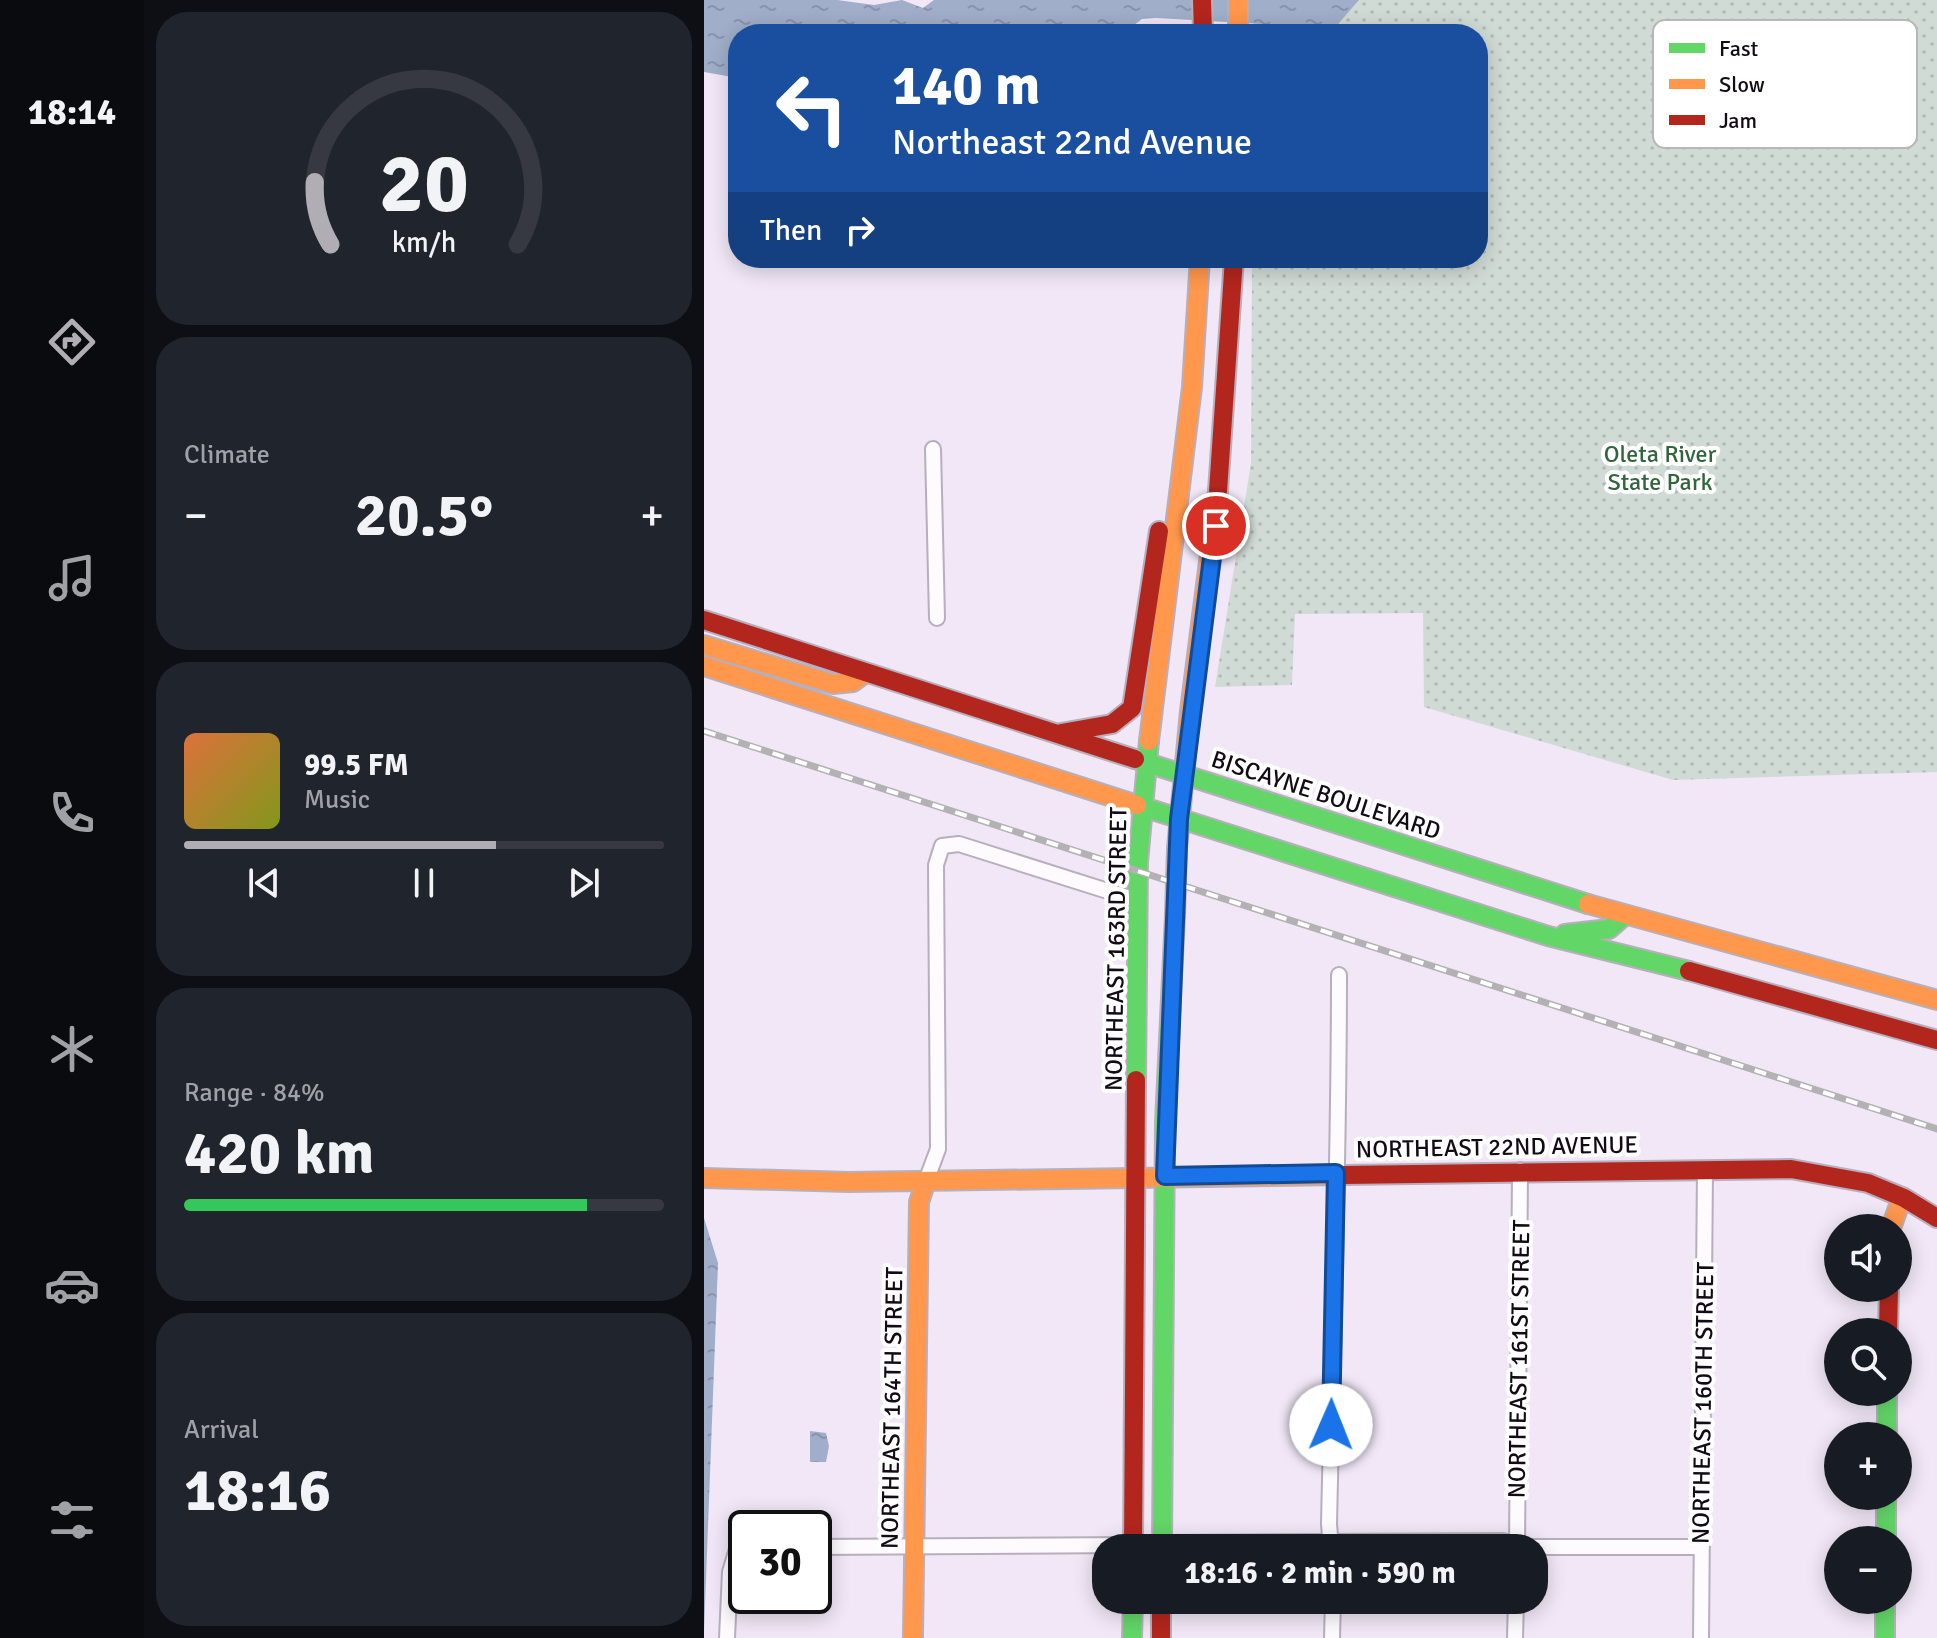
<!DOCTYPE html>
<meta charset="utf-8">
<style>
body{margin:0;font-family:Signika,sans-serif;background:#20242c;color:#f1f3f6;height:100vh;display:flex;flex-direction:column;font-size:30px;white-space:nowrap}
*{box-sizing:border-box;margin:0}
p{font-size:26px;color:#9ea1a6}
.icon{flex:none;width:44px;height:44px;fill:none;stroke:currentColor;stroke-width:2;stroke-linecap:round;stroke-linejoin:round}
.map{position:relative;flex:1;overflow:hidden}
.details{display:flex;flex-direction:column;gap:12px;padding:12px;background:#0d0f14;width:560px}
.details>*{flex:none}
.top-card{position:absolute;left:24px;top:24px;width:760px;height:244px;border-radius:32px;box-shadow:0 4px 20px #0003;background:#1a4fa0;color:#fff;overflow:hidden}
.buttons{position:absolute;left:1120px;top:1214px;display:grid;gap:16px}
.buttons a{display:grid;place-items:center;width:88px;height:88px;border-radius:50%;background:#171b24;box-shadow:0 4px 20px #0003;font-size:40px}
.speed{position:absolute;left:24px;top:1510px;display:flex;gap:16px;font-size:40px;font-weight:700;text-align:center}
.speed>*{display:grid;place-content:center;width:104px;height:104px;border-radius:50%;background:#171b24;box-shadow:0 4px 20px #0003;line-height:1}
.speed .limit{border:4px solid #111;border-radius:12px;background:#fff;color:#111}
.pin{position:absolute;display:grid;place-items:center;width:68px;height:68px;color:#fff;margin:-34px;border:4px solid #fff;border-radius:50%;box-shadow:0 2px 8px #0007}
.me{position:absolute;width:88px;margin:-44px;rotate:1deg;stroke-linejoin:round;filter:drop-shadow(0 0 6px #0008)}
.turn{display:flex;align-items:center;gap:28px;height:168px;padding:0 32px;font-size:36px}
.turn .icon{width:104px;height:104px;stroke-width:2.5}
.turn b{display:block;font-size:56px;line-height:68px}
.then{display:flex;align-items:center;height:76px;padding:0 32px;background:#0003;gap:16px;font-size:30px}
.big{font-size:60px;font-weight:700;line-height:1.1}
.details .card{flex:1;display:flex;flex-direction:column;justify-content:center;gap:12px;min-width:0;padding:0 28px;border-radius:32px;background:#20242c}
.details .dial{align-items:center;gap:0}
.dial svg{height:208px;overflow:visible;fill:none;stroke:#363941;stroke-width:7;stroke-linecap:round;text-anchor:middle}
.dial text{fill:#f1f3f6;stroke:none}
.song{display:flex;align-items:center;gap:24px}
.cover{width:96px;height:96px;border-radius:12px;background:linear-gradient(135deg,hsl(20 70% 55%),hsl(70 70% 35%))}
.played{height:8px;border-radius:4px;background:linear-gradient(90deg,#b0adb4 65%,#363941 65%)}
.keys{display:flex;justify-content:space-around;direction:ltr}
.heat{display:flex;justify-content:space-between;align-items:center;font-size:44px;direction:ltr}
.charge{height:12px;border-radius:6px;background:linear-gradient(90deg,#34c759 84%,#363941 0)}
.trip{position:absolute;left:388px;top:1534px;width:456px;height:80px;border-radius:32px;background:#171b24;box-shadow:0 4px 20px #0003;font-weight:700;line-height:80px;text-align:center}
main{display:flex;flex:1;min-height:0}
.menu{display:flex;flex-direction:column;width:144px;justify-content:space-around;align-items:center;background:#090b0e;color:#9ea1a6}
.menu .icon{width:56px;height:56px}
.menu .on{color:#b0adb4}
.menu b{font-size:36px;color:#f1f3f6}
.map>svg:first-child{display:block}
.park{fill:url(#park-dots)}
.water{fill:url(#water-ripples)}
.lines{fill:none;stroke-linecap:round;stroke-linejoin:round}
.street-casing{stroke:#b7afbc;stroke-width:18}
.fast-casing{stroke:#b7afbc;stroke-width:22}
.slow-casing{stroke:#b7afbc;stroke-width:22}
.jam-casing{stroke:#b7afbc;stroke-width:22}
.street{stroke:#fdfbfe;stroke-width:14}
.fast{stroke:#63d668;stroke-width:18}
.slow{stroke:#ff974d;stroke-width:18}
.jam{stroke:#b3261e;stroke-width:18}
.rail-casing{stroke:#b4b1b5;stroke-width:7}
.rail{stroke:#fff;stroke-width:4;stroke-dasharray:12;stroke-linecap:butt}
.route-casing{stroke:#114b97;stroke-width:20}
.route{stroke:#1a73e8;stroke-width:14}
.labels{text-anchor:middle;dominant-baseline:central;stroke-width:8;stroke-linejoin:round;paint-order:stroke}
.park-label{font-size:24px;fill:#31653c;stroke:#fff}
.street-label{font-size:24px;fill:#120b15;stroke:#fff}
.key{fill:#fff;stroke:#b8b6b9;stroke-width:2}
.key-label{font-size:22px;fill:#120b15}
</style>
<main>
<nav class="menu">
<b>18:14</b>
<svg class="icon on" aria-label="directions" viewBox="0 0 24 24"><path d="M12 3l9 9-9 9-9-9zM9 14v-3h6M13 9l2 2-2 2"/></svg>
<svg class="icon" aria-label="music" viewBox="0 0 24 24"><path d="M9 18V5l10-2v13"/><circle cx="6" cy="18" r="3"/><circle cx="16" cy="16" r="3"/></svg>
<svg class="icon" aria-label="phone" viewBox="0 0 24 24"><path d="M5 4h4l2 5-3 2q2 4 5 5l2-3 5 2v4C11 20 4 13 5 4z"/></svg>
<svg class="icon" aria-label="climate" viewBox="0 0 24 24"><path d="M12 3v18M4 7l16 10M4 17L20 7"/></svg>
<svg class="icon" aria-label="car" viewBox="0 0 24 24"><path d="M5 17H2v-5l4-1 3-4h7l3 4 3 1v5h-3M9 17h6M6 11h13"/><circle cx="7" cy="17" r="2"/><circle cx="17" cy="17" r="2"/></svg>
<svg class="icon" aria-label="filters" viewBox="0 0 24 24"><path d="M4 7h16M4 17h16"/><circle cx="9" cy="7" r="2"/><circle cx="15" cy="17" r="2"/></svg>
</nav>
<section class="details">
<div class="card dial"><svg viewBox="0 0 100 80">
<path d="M14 69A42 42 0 1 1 86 69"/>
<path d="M14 69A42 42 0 0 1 8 45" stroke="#b0adb4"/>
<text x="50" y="56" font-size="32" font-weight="700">20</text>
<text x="50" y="72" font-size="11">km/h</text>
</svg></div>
<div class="card"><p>Climate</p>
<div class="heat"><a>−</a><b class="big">20.5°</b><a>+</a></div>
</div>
<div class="card">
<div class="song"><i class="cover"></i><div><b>99.5 FM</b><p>Music</p></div></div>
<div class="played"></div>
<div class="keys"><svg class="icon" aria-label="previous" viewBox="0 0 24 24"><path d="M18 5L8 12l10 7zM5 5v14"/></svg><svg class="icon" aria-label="pause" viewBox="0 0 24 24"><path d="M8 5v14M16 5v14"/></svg><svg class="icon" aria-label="next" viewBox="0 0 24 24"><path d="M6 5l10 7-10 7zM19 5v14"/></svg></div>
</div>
<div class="card"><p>Range · 84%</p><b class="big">420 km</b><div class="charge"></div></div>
<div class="card"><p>Arrival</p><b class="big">18:16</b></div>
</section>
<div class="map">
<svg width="1233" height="1638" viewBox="0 0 1233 1638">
<defs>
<pattern id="park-dots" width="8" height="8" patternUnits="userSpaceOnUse" patternTransform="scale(2)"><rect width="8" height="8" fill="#d1dbd6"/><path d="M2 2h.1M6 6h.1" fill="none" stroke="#b2bbb7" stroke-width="1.8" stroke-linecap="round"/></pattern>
<pattern id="water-ripples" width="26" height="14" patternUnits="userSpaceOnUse" patternTransform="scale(2)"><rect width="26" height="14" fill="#a0aec9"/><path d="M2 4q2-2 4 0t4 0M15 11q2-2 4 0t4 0" fill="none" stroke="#8994ac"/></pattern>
</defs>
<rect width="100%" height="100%" fill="#f1e7f7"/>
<!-- park -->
<path class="park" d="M549,0H1233V772L969,780L720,707L719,613L591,614L588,685L511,687L547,463L548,258H774V34H549Z"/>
<!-- water -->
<path class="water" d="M0,0H133L170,5L198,0L219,8L230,0H655L628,31L567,34L559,24L452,18L438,19L418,34H34V78L0,72Z
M0,1218L14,1263L0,1632Z
M106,1431L122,1433L125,1446L122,1462H106Z"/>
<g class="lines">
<!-- street casing -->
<g class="street-casing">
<path id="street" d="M229,449L233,618
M222,1181L234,1149L232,865L238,846L255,844L432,900
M458,1543L799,1541L826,1547H998
M110,1547L430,1545
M627,1548L625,1524C629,1341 635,1158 635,975
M813,1548L816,1170
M23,1638L26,1572L32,1552L42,1549
M628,1638L629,1600
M811,1638L812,1600
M997,1638L1001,1169"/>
</g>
<!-- fast casing -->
<g class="fast-casing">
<path id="fast" d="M431,759L884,904
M433,805L844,936L985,971
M861,934L905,929L921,915
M432,1080L434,862L445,741
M1183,1392V1436
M1182,1496V1540
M458,1548L461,1123L471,915
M1181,1600V1638
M428,1638L429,1600"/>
</g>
<!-- slow casing -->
<g class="slow-casing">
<path id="slow" d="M534,0V34
M0,645L129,684L149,682L161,673
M0,666L433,805
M445,741L488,387L496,258
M884,904L1233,1000
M471,915L473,848L486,711L514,491
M0,1178L145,1182L640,1175
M1187,1228L1198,1197
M209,1638L215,1202L222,1181"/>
</g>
<!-- jam casing -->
<g class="jam-casing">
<path id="jam" d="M498,0L499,34
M514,491L530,258
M0,620L431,759
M357,733L408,724L428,708L455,531
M985,971L1233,1040
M640,1175L1087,1169L1164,1183L1200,1198L1233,1218
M1184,1332L1185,1288
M429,1548L432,1080
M457,1600V1638"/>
</g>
<!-- street -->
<use href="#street" class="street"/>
<!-- fast -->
<use href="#fast" class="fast"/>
<!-- slow -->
<use href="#slow" class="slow"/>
<!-- jam -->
<use href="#jam" class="jam"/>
<!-- rail casing -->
<g class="rail-casing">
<path id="rail" d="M0,731L1233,1129"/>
</g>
<!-- rail -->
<use href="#rail" class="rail"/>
</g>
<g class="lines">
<!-- route casing -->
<g class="route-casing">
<path id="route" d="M512,526L475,819L461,1176L632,1173L627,1425"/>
</g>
<!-- route -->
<use href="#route" class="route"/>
</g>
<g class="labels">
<!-- park labels -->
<g class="park-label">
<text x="956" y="454">Oleta River<tspan x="956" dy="28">State Park</tspan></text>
</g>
<!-- street labels -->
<g class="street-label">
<text transform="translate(622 795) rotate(18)">BISCAYNE BOULEVARD</text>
<text transform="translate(412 949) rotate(-89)">NORTHEAST 163RD STREET</text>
<text transform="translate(793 1147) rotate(-1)">NORTHEAST 22ND AVENUE</text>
<text transform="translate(815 1359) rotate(-89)">NORTHEAST 161ST STREET</text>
<text transform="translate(999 1403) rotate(-89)">NORTHEAST 160TH STREET</text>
<text transform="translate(188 1408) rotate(-89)">NORTHEAST 164TH STREET</text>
</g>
</g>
<!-- legend -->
<rect x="949" y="20" width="264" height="128" rx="12" class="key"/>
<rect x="965" y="43" width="36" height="10" fill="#63d668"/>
<rect x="965" y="79" width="36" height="10" fill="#ff974d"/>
<rect x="965" y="115" width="36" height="10" fill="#b3261e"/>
<g class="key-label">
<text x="1015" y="56">Fast</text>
<text x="1015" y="92">Slow</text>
<text x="1015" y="128">Jam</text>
</g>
</svg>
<div class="buttons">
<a><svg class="icon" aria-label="sound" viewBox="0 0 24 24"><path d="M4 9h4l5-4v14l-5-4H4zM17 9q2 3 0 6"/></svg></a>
<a><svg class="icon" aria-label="search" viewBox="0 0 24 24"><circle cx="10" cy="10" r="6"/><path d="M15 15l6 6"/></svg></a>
<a>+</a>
<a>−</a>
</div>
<div class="speed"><div class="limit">30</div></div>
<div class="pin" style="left:512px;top:526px;background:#d93025"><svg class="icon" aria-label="arrive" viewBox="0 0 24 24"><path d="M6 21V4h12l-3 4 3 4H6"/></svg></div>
<svg class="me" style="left:627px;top:1425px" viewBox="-20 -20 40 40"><circle r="19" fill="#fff"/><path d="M0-13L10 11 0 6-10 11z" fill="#1a73e8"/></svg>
<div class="trip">18:16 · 2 min · 590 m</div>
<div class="top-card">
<div class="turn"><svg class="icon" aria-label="left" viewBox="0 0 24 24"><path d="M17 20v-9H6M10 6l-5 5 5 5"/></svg><div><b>140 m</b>Northeast 22nd Avenue</div></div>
<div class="then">Then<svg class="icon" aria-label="right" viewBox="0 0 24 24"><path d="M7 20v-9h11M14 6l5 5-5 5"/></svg></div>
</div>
</div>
</main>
